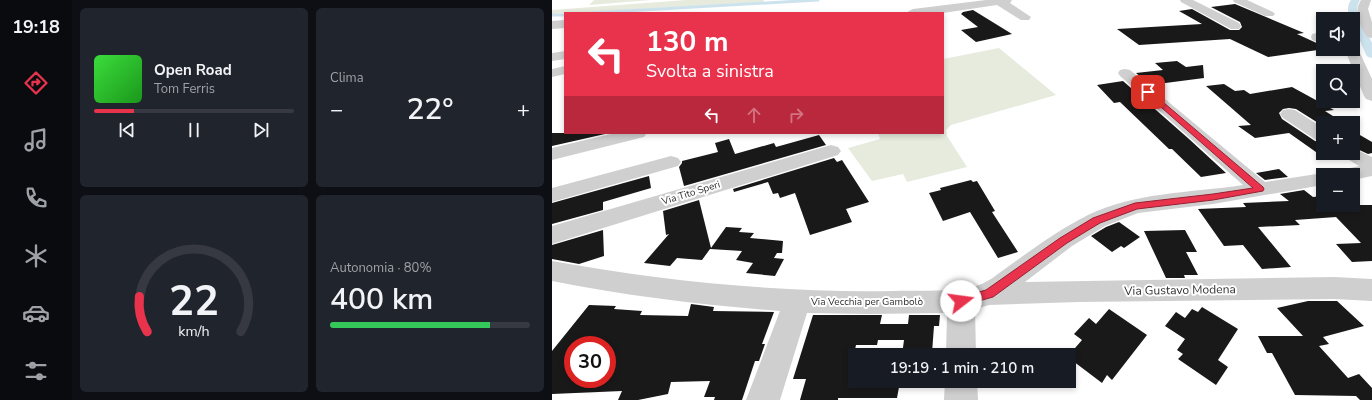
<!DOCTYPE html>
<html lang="it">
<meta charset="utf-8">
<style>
body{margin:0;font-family:"Nunito Sans",sans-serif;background:#20242c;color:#f1f3f6;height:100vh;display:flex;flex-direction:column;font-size:15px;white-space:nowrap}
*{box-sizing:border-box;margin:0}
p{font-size:13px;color:#9ea1a6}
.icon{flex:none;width:22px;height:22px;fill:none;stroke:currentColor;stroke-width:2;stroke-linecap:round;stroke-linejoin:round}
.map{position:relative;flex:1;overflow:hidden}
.drawer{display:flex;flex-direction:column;gap:8px;padding:8px;background:#0d0f14;width:480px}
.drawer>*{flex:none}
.top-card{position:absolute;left:12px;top:12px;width:380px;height:122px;border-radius:0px;box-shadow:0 2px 6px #0003;background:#e9334d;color:#fff;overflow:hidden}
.controls{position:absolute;left:764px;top:12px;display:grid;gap:8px}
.controls a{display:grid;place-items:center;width:44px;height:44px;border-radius:0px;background:#171b24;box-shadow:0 2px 6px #0003;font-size:20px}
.speed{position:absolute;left:12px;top:336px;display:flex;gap:8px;font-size:20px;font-weight:700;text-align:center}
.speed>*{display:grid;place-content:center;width:52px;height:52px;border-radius:50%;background:#171b24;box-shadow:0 2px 6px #0003;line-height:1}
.speed .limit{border:6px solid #d22;background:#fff;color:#111}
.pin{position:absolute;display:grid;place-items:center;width:34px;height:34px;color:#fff;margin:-17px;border-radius:8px;box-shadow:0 2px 6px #0006}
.me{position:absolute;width:44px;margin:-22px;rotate:75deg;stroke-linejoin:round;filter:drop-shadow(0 0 3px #0008)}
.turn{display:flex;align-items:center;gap:14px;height:84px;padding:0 16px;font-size:18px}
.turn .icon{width:52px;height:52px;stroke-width:2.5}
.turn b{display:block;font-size:28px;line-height:34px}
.lanes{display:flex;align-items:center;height:38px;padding:0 16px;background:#0003;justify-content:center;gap:20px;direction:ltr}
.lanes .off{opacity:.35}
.big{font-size:30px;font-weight:600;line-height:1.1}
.drawer .widget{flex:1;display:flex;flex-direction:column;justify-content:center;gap:6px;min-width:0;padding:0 14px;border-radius:6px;background:#20242c}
.drawer .dial{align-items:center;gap:0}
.dial svg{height:104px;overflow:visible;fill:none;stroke:#363941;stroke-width:7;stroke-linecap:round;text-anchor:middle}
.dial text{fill:#f1f3f6;stroke:none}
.song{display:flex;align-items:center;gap:12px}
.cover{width:48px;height:48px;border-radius:6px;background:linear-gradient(135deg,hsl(120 70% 55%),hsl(120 70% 35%))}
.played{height:4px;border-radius:2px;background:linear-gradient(90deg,#e9334d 20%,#363941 20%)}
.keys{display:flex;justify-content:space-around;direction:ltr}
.heat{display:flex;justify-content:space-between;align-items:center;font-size:22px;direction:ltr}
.charge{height:6px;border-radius:3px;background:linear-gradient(90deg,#34c759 80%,#363941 0)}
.drawer .tiles{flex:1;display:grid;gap:8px;grid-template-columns:repeat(2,1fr)}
.trip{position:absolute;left:296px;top:348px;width:228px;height:40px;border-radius:0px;background:#171b24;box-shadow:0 2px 6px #0003;font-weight:600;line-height:40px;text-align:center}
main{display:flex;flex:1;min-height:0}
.tabs{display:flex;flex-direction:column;width:72px;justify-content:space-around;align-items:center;background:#090b0e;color:#9ea1a6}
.tabs .icon{width:28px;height:28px}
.tabs .active{color:#e9334d}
.tabs b{font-size:18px;color:#f1f3f6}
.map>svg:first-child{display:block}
.green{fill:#e6ebdd}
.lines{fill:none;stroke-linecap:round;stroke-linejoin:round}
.stream{stroke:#cce3ee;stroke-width:3}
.canal{fill:#cce3ee;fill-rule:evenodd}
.building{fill:#191919;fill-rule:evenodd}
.minor{fill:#cfcfcf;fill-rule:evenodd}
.route{fill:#e9334d;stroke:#972132}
.labels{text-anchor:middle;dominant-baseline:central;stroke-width:4;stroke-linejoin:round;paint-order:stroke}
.street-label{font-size:10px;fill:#323232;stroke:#fff}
.near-street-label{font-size:12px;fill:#323232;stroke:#fff}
</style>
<main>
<nav class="tabs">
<b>19:18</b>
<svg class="icon active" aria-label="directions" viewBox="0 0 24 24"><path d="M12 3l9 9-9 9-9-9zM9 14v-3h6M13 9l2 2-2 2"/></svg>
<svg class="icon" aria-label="music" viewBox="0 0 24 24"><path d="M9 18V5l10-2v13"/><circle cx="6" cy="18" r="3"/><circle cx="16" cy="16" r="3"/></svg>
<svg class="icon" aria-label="phone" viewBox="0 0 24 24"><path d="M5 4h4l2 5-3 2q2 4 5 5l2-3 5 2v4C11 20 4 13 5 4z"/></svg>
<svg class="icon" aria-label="climate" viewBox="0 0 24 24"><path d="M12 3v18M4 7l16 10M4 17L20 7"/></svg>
<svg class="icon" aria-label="car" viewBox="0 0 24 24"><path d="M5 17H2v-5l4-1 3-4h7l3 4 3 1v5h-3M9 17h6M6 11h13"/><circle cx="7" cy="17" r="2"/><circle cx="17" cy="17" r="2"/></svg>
<svg class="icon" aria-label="filters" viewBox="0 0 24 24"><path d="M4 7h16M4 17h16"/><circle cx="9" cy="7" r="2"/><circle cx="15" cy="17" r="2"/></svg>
</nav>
<section class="drawer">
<div class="tiles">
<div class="widget">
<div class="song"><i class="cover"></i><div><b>Open Road</b><p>Tom Ferris</p></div></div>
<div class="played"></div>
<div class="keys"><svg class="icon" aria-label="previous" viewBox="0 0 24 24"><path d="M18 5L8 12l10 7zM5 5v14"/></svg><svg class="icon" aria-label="pause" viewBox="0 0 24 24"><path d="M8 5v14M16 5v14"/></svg><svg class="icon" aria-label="next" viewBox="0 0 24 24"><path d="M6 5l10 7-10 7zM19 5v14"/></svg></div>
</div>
<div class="widget"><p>Clima</p>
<div class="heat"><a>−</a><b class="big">22°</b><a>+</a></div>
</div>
<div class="widget dial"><svg viewBox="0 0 100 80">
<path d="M14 69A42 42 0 1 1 86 69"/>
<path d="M14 69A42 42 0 0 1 8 42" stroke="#e9334d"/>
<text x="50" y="56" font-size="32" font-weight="700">22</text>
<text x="50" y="72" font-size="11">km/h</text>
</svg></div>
<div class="widget"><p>Autonomia · 80%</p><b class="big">400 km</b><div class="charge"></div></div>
</div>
</section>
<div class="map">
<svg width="820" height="400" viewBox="0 0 820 400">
<rect width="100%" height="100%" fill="#fff"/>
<!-- green -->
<path class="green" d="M42,0H99L37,5Z
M134,0H212L211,2L0,14V10Z
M447,48L504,95L399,125L394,130L395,136L415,167L355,182L351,174L320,181L296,148L328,139L326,133H391V59Z"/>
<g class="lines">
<!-- stream -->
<path class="stream" d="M38,13L266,0
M0,15H13"/>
<!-- canal -->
<path class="canal" d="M799,0H808L806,4L805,10L820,43V58L816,57L814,55L801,24V19H799C796,12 794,7 799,0Z"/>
</g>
<!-- building -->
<path class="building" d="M683,4L752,33L745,34L771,46V49H773L716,57L678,39L587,45L565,29L650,24L627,11L640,9L678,30H687L690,27L688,22L659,7Z
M421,10L460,34L424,42L409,30L426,27L409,14L411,12Z
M625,61L634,67L651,65L652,78L598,85L584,73L611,70L603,63Z
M571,81L637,139L674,173L649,177L620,149H617L568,102L562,103L545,85Z
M672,84L683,91L692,90L698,94L740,87L782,110L773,111L792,123H771V126L744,109L737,108L731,109L727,113L730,119L763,141L771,143V157L737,133L703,138L686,126L699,125L654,86Z
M801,131L820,142V153L816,154L801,147Z
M0,133H53V134L0,146Z
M267,135L274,145L132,186L127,167L130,163V161L166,152L163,143L177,139L183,154L222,143L224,147Z
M282,158L285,162L290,160L317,202L294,209L300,222L258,235L243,193L228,198L226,193L221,194L216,182L182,192L181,189Z
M727,169L736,177L713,180L704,173Z
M97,176L99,188L51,202V210L0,224V203Z
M419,180L421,182L425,181L443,211L440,212L466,252L446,258L418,212L391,221L377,193L389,190L388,188Z
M752,190L761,197L771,196V205H820V261L800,262L784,244L809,243L784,217L743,220L748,225L706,227L739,267L710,269L691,245L672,246L646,209L694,207L691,203L737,201L728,194Z
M147,200L159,248L174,227L190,228L187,232L202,233L198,238L231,241L230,253H225L222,258L232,259L223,276L194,273L201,263L184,260L190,251L158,249L150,260L125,258L118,266L92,263L117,234L114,235L111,211Z
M567,222L588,237L572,248L569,246L560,252L539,236L554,227Z
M51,230L52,256L27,264L0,259V245Z
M633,230L645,252H634L646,275H632L633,278H614L592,231Z
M756,301H785L812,326L771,337L777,344L767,346L796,378L807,374L820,388V400H808L804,396L743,395L720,353H715L706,336H751L725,308Z
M139,304L162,307L161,311L222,312L210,344H213L207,361H203L190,400H162L163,397H152L158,381L119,382L116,394L86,400H66L70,391L0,394V351L37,305L64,306L62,309L90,311L88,315L136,316ZM21,345H55V379H21Z
M650,307L686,329L666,360L676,367L664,385L626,359L631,354L625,350L633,339L613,326L624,312L633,318L640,309L646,312Z
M557,309L595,335L560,380L555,375L550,383L517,358V355L530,340L522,334L537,318L544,324Z
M261,315H330L328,324H356L357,315H388L387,326H382L380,353H384V355H350L352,340H326L325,345H304L296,382L383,381L382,387H347L345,398H286V400H248L254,379H241Z"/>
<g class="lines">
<!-- minor -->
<path class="minor" d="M434,0H460L458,3L479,17L477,20H469L445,5L391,13H355L357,11L361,9Z
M628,0H641L687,23L689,26L687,29H679L629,2Z
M681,0H695L721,12L723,14L721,16H713L682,2Z
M809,0H819L816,9L820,22V38L815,37C808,26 801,12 809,0Z
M13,20V28L0,29V21Z
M765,33L771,35V44L760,40L759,37L760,34Z
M801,48L808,53L820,79V101L814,99L812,96L795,55L787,52L785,49Z
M13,51V59L0,61V53Z
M13,66V74L0,77V69Z
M573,69L578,70L713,182L771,173L779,175H771V185L661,204L586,213L553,226L520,246L473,282L782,277L820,279V301L782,299L527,302L437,305L423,309L424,355H394L395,313L316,314L255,313L228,400H194L228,311C151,305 75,296 0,281V261C112,281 227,293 341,291C369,290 400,293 427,285C437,282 448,272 457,266C482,248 508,229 536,215C583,192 639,193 691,185L568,76L566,73L568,70Z
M737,109L743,110L771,128V142L764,140L731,118L728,114L731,110Z
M63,133H95L92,137L0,160V148Z
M279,145L286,147L289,151L286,155L0,244V226Z
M801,148L820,157V176L801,180V175H783L786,171L807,166L792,157L789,153H801Z
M119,156L126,158L129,162L126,166L0,202V188Z
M393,381H425L426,400H392Z"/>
</g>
<!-- route -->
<path class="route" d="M594,91H598L711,187L712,189L711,191L661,200L585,209L548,223L515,243L441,297L409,306L405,305L403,301L405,298L434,290L508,238L541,218L583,203L661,194L701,188L594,94Z"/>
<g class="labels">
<!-- street labels -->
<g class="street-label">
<text transform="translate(139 193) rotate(-17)">Via Tito Speri</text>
<text x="315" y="302">Via Vecchia per Gambolò</text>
</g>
<!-- near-street labels -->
<g class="near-street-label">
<text transform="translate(628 290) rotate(-1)">Via Gustavo Modena</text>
</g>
</g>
</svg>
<div class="controls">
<a><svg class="icon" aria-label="sound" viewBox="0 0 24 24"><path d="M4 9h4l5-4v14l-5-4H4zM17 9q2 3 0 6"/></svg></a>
<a><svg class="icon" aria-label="search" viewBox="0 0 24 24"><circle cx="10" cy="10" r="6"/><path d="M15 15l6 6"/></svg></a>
<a>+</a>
<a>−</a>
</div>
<div class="speed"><div class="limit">30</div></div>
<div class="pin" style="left:596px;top:92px;background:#d93025"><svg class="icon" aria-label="arrive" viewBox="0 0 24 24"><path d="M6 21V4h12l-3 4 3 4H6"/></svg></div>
<svg class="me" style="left:409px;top:301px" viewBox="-20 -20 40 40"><circle r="19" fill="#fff"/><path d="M0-13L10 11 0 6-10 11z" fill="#e9334d"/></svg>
<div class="trip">19:19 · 1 min · 210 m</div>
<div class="top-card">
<div class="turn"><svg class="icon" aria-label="left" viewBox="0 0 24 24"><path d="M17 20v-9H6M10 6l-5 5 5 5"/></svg><div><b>130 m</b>Svolta a sinistra</div></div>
<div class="lanes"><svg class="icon" aria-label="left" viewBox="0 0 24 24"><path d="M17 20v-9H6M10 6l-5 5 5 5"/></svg><svg class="icon off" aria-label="ahead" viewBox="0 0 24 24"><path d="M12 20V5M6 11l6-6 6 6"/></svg><svg class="icon off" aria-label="right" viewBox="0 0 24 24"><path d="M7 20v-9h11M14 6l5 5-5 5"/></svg></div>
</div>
</div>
</main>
